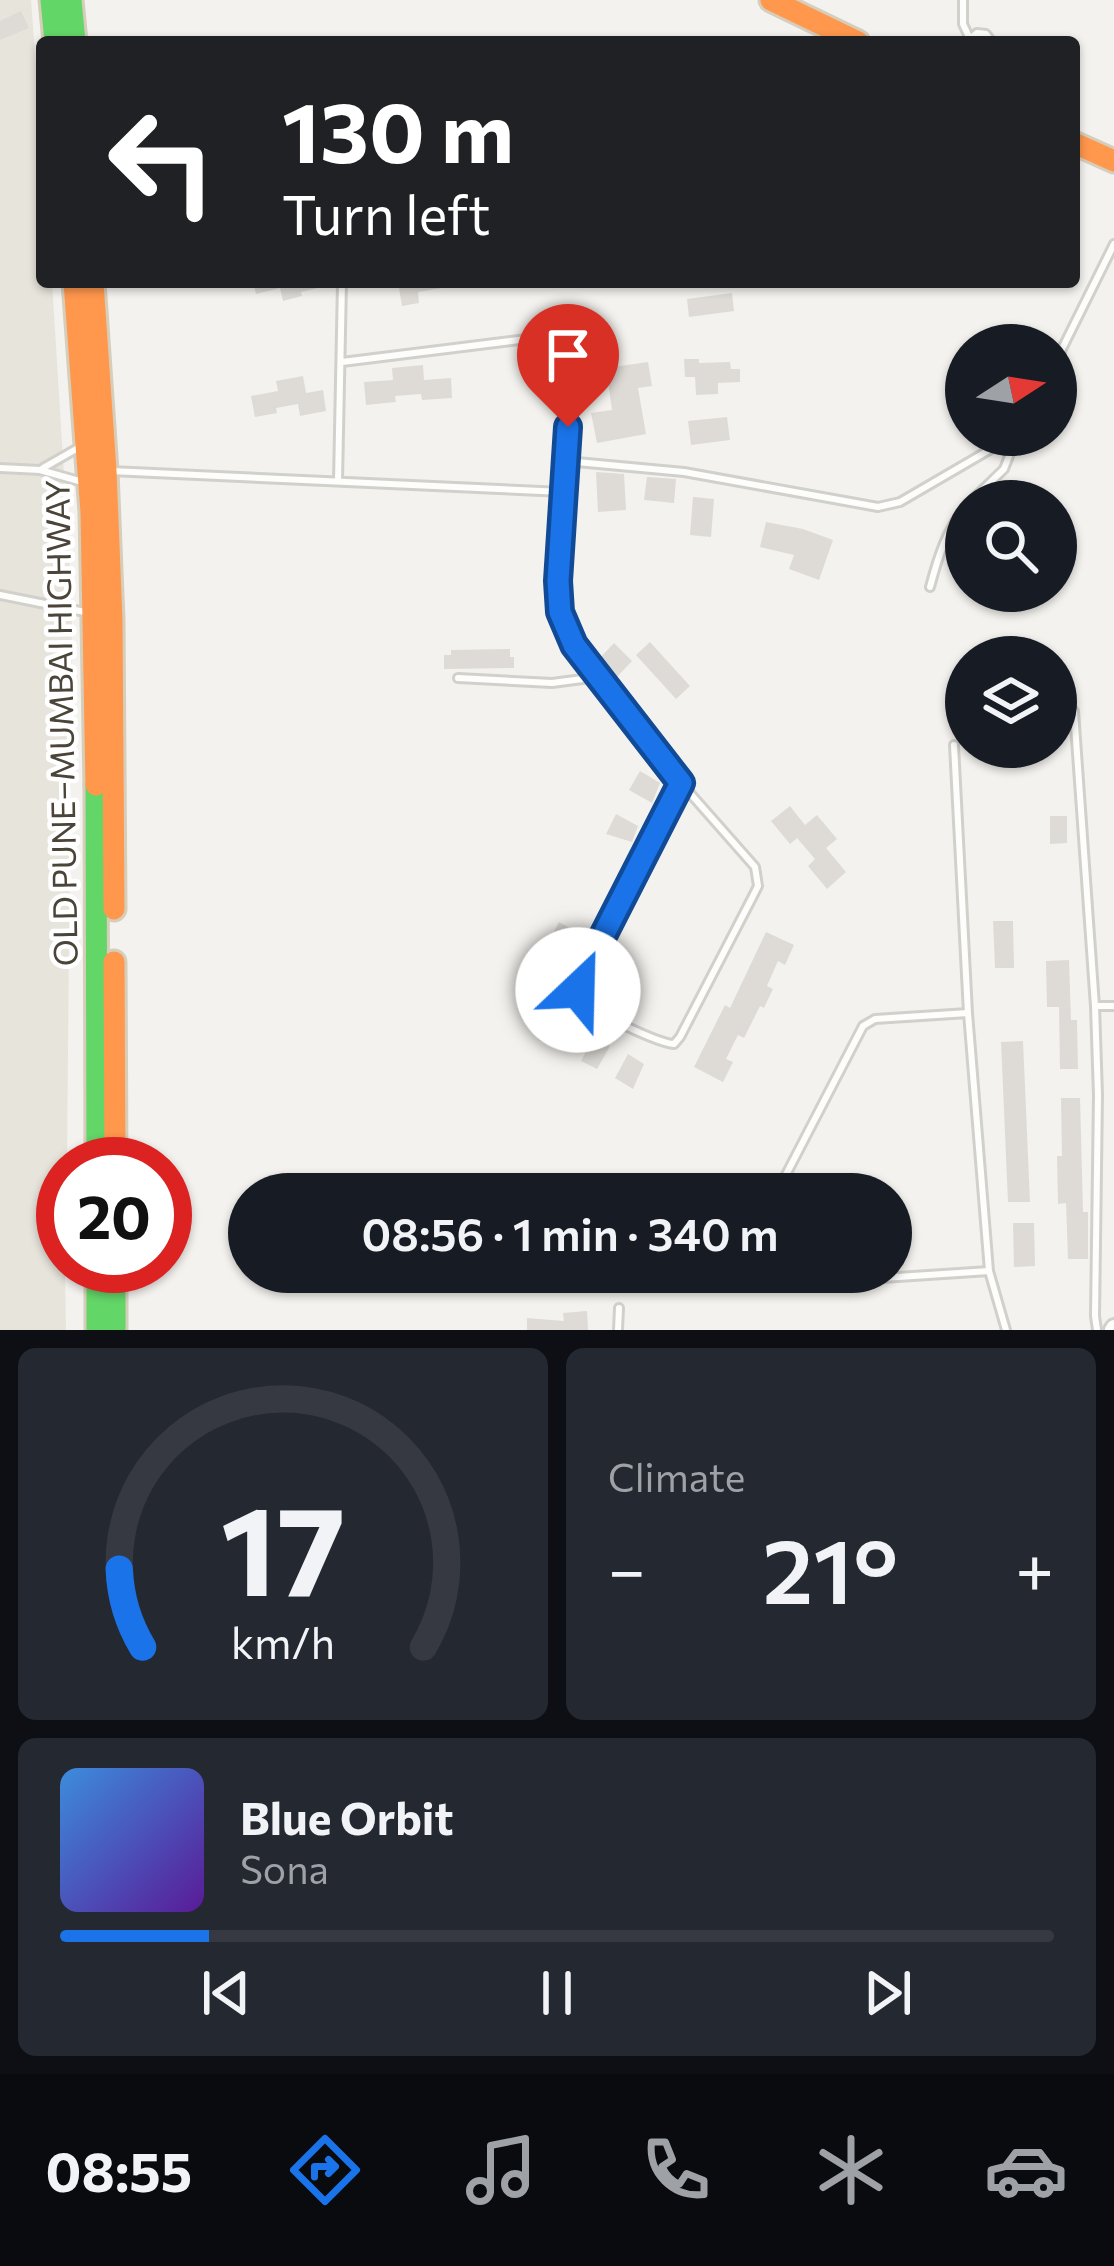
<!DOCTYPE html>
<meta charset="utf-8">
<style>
body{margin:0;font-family:Commissioner,sans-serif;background:#242831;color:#f1f3f6;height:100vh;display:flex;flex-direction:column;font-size:45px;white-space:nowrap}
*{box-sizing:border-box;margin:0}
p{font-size:39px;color:#9ea1a6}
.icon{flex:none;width:66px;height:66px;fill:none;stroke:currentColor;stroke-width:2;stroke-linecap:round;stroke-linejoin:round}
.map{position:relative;height:1330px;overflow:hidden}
.drawer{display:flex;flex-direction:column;gap:18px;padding:18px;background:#0d0f14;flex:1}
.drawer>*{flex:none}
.banner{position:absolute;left:36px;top:36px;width:1044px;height:252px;border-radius:12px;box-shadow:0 3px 9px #0004;background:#202124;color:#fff;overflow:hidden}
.needle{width:78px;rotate:78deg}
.tools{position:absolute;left:945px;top:324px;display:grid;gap:24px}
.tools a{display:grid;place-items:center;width:132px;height:132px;border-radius:50%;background:#171b24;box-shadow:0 3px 9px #0004;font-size:60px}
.speed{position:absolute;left:36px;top:1137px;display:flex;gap:24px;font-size:60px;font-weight:700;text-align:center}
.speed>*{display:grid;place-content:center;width:156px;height:156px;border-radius:50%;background:#171b24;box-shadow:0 3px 9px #0004;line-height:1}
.speed .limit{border:18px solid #d22;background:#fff;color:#111}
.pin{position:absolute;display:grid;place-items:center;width:102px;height:102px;color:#fff;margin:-123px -51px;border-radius:50% 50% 50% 0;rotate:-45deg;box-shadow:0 0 12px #0007}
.pin .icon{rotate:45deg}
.me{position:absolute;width:132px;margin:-66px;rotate:24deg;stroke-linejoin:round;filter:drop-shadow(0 0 9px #0008)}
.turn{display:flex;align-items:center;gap:42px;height:252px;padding:0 48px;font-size:54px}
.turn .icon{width:156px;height:156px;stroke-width:2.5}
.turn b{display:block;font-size:84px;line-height:102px}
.big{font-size:90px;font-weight:600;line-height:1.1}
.drawer .tile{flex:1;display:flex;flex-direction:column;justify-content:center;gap:18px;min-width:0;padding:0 42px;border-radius:18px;background:#242831}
.drawer .dial{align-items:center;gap:0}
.dial svg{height:312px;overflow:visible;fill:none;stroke:#363941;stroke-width:7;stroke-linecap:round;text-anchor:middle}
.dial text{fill:#f1f3f6;stroke:none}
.song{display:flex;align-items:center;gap:36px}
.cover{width:144px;height:144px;border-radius:18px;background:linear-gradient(135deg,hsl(210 70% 55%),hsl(270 70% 35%))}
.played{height:12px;border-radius:6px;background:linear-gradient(90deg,#1a73e8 15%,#363941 15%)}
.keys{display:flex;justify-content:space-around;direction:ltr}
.heat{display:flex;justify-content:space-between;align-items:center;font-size:66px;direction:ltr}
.drawer .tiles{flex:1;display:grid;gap:18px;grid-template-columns:1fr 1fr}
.tile:last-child{grid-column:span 2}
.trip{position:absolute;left:228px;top:1173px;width:684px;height:120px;border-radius:60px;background:#171b24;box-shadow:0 3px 9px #0004;font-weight:600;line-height:120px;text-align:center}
.menu{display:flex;height:192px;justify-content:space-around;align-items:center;background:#090b0e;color:#9ea1a6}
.menu .icon{width:84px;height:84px}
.menu .on{color:#1a73e8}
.menu b{font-size:54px;color:#f1f3f6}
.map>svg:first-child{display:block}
.residential{fill:#e7e4dc}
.building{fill:#dedbd6}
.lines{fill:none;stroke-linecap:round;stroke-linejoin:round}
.lane-casing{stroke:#d2d0cb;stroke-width:12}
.street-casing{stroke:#d2d0cb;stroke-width:20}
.fast-casing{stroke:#d6cebb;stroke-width:27}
.slow-casing{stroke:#d6cebb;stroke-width:27}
.lane{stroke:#fdfdfc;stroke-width:6}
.street{stroke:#fdfdfc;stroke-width:14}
.fast{stroke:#63d668;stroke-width:21}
.slow{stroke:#ff974d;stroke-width:21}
.route-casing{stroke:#114b97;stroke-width:30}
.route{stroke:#1a73e8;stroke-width:21}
.labels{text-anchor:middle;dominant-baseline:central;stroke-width:9;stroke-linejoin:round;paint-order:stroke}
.street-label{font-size:33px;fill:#4b4439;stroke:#fff}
</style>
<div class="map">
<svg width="1114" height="1330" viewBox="0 0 1114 1330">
<rect width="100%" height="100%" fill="#f4f2ee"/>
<!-- residential -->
<path class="residential" d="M0,0H31L42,146V282H52L72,603L67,1164H63L66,1330H0Z"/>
<!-- building -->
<path class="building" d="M21,11L29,28L0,40V21Z
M253,282H326V286L301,292L302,296L283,301L280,288L256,294Z
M398,282H448V287L418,292L419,303L402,306Z
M732,293L734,311L689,317L687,299Z
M684,359H699V363L730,362L731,369H740V382L718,383V394L696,395L695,377H685Z
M648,362L652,386L638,388L646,434L597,443L591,413L612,410L606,368Z
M423,365L424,380L451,378L452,398L422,400L421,394L395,396L396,402L366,405L364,382L393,380L392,368Z
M303,376L306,393L323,390L326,411L300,416L298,404L276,408L277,413L255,417L251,396L278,391L276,381Z
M727,417L730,440L691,445L688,421Z
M596,472L624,474L626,510L598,512Z
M647,477L676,479L674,503L644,500Z
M693,497L714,499L711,537L690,535Z
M766,522L803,529L833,540L819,580L789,569L794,555L760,547Z
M650,642L690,686L676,699L636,655Z
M614,643L632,661L617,677L599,659Z
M510,649V657H514V668L444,669V655H451V650Z
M640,771L660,783L652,803L629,790Z
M790,806L805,825L817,815L837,839L826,848L846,872L827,889L808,866L815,859L797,838L790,844L771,821Z
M616,814L638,826L632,842L606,834Z
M1050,816H1067V843L1050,844Z
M993,921H1013L1014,968H995Z
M559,922L584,936L575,951L550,939Z
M766,932L794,945L785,965L778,961L767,986L773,989L764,1008L760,1006L744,1038L738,1035L726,1059L733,1062L723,1082L694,1067L725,1005L730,1008Z
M1069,960L1071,1020H1077L1078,1069H1060L1059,1007H1047L1046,961Z
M552,1015L568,1025L555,1048L538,1039Z
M594,1037L610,1046L597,1069L581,1061Z
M1023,1041L1030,1202H1008L1001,1042Z
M628,1054L644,1064L633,1089L615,1078Z
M1061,1098H1080L1083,1212H1088V1259H1068L1066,1203L1058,1204L1057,1156H1062Z
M1013,1223H1034L1035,1266L1014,1267Z
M587,1311L588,1330H527V1318L564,1321L563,1313Z"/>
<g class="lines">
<!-- lane casing -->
<g class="lane-casing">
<path id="lane" d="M963,0V24L969,37
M966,42L977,33L986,34L992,42
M1056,361L1114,244
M342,362L543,337L556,338L569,348L571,359L566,459
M0,468L40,470L79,481
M43,468L78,448
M111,471L563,492L566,461L684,472L878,507L900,502L1015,435
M338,481L342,282
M563,492L558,600L567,632L595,674L681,783L755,867L758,886L753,896L680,1037L674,1044C658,1043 592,1012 582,1000C580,997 580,994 578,990L586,969L681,783
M971,501L1004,469L1017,435
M930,587C938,557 946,531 966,506
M0,595L85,612
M458,678L552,683L598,677
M1074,711L1095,1006L1098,1095L1095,1316L1097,1330
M954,745L968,1013L989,1271L1006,1330
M1095,1006H1114
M776,1194L863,1026L875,1019L968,1013
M744,1272L751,1283L760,1286L989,1271
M618,1330L619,1308"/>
</g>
<!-- street casing -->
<g class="street-casing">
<path id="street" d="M1112,1330L1114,1327"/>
</g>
<!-- fast casing -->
<g class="fast-casing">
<path id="fast" d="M51,0L55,42
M71,0L75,42
M96,785L97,1164
M97,1266V1330
M115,1266V1330"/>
</g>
<!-- slow casing -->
<g class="slow-casing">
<path id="slow" d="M771,0L858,42
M1074,143L1114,161
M74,282L91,512L96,785
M93,282L106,471L112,620L114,909
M114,962L115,1164"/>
</g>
<!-- lane -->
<use href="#lane" class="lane"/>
<!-- street -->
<use href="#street" class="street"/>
<!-- fast -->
<use href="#fast" class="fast"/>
<!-- slow -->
<use href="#slow" class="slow"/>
</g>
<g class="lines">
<!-- route casing -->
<g class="route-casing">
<path id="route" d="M568,427L558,581L560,612L574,645L681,783L586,969L578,990"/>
</g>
<!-- route -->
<use href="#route" class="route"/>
</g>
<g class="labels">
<!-- street labels -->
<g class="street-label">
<text transform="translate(60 723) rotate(-91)">OLD PUNE–MUMBAI HIGHWAY</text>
</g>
</g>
</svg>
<div class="tools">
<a><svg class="needle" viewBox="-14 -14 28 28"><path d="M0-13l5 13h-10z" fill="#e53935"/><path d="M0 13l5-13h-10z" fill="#9ea1a6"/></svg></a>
<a><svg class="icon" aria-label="search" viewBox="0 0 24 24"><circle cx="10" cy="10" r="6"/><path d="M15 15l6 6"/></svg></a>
<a><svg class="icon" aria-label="layers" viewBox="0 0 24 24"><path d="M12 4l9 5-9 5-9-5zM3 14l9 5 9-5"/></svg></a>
</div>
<div class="speed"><div class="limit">20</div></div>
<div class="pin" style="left:568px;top:427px;background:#d93025"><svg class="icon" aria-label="arrive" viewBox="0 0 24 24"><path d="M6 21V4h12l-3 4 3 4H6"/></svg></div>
<svg class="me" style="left:578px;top:990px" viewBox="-20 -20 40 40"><circle r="19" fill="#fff"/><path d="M0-13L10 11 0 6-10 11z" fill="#1a73e8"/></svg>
<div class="trip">08:56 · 1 min · 340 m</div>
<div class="banner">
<div class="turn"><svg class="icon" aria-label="left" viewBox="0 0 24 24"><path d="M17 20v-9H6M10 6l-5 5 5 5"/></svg><div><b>130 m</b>Turn left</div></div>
</div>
</div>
<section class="drawer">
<div class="tiles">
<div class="tile dial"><svg viewBox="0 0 100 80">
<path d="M14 69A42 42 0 1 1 86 69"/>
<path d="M14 69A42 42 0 0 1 8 49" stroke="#1a73e8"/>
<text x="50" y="56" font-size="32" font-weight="700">17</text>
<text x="50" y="72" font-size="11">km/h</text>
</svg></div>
<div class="tile"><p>Climate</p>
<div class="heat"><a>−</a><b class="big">21°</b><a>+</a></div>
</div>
<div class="tile">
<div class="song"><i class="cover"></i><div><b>Blue Orbit</b><p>Sona</p></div></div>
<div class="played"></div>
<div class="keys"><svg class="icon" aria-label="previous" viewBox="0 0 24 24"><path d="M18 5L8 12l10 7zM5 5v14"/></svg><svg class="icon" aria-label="pause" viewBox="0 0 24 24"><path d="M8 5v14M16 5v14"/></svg><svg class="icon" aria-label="next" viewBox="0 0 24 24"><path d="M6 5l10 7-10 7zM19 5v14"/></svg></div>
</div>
</div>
</section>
<nav class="menu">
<b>08:55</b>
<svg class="icon on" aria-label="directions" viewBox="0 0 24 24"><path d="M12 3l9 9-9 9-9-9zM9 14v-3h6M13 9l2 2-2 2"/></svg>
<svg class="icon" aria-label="music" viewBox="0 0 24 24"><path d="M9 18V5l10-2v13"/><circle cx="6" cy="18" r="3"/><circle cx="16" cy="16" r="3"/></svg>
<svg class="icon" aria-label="phone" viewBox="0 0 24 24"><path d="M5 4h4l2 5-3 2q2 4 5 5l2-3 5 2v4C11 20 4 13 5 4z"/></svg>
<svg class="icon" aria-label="climate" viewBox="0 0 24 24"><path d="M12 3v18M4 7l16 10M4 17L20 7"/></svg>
<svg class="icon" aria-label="car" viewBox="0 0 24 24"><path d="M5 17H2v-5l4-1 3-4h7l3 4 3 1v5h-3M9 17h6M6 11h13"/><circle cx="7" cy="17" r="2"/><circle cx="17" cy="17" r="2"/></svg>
</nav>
